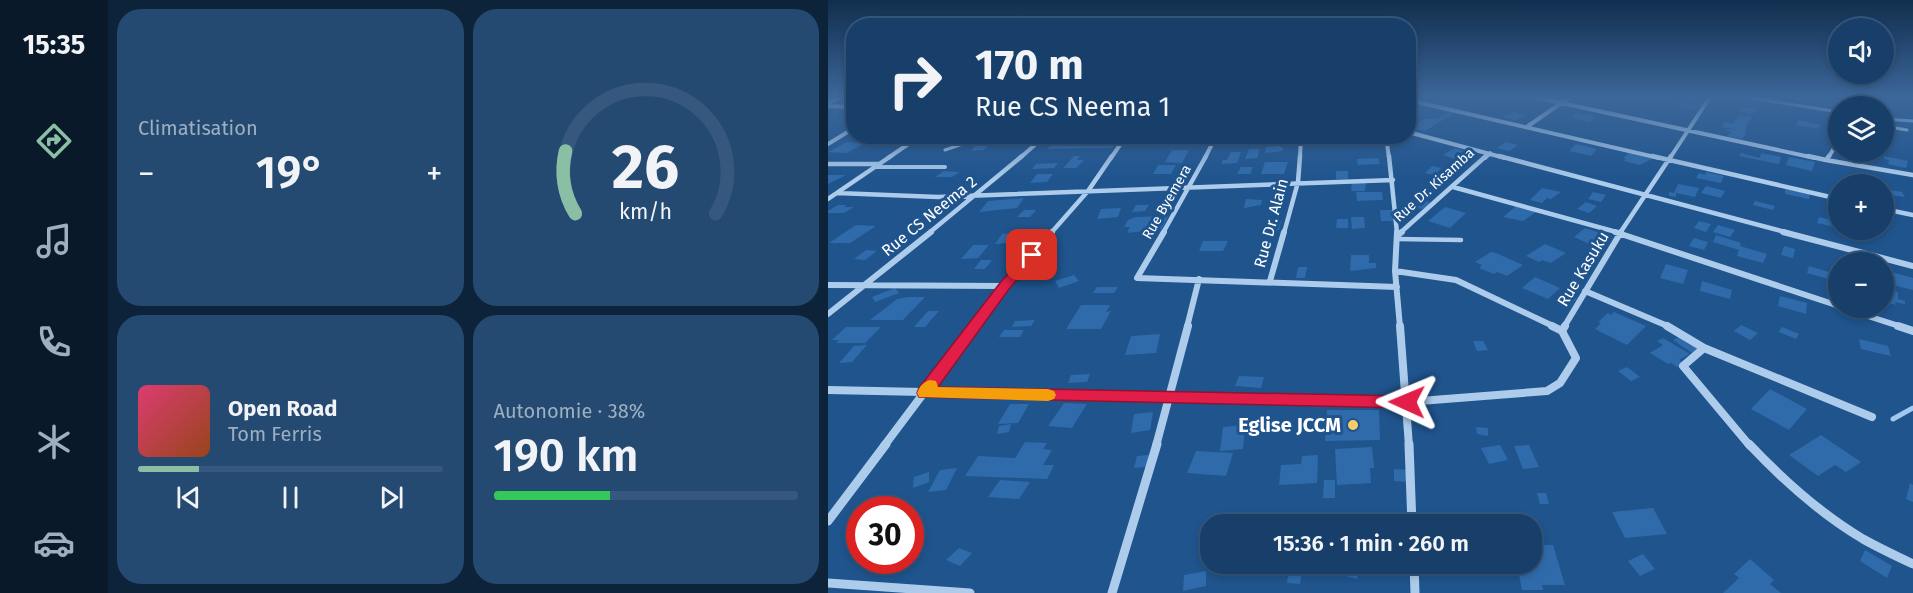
<!DOCTYPE html>
<html lang="fr">
<meta charset="utf-8">
<style>
body{margin:0;font-family:"Fira Sans",sans-serif;background:#244a72;color:#f1f3f6;height:100vh;display:flex;flex-direction:column;font-size:22px;white-space:nowrap}
*{box-sizing:border-box;margin:0}
p{font-size:20px;color:#9eafc1}
.icon{flex:none;width:33px;height:33px;fill:none;stroke:currentColor;stroke-width:2;stroke-linecap:round;stroke-linejoin:round}
.map{position:relative;flex:1;overflow:hidden}
.drawer{display:flex;flex-direction:column;gap:9px;padding:9px;background:#0d233a;width:720px}
.drawer>*{flex:none}
.hud{position:absolute;left:18px;top:18px;width:570px;height:126px;border-radius:24px;box-shadow:0 3px 9px #0003,0 0 0 2px #36587e;background:#173f6a;color:#f1f3f6;overflow:hidden}
.controls{position:absolute;left:1000px;top:18px;display:grid;gap:12px}
.controls a{display:grid;place-items:center;width:66px;height:66px;border-radius:50%;background:#173f6a;box-shadow:0 3px 9px #0003,0 0 0 2px #36587e;font-size:30px}
.speed{position:absolute;left:18px;top:496px;display:flex;gap:12px;font-size:30px;font-weight:700;text-align:center}
.speed>*{display:grid;place-content:center;width:78px;height:78px;border-radius:50%;background:#173f6a;box-shadow:0 3px 9px #0003,0 0 0 2px #36587e;line-height:1}
.speed .limit{border:9px solid #d22;background:#fff;color:#111}
.pin{position:absolute;display:grid;place-items:center;width:51px;height:51px;color:#fff;margin:-26px;border-radius:12px;box-shadow:0 3px 9px #0006}
.me{position:absolute;width:66px;margin:-33px;rotate:271deg;stroke-linejoin:round;filter:drop-shadow(0 0 4px #0008)}
.turn{display:flex;align-items:center;gap:21px;height:126px;padding:0 30px;font-size:27px}
.turn .icon{width:78px;height:78px;stroke-width:2.5}
.turn b{display:block;font-size:42px;line-height:51px}
.big{font-size:45px;font-weight:600;line-height:1.1}
.drawer .tile{flex:1;display:flex;flex-direction:column;justify-content:center;gap:9px;min-width:0;padding:0 21px;border-radius:24px;background:#244a72}
.drawer .dial{align-items:center;gap:0}
.dial svg{height:156px;overflow:visible;fill:none;stroke:#36587e;stroke-width:7;stroke-linecap:round;text-anchor:middle}
.dial text{fill:#f1f3f6;stroke:none}
.song{display:flex;align-items:center;gap:18px}
.cover{width:72px;height:72px;border-radius:9px;background:linear-gradient(135deg,hsl(340 70% 55%),hsl(20 70% 35%))}
.played{height:6px;border-radius:3px;background:linear-gradient(90deg,#8abfa5 20%,#36587e 20%)}
.keys{display:flex;justify-content:space-around;direction:ltr}
.heat{display:flex;justify-content:space-between;align-items:center;font-size:33px;direction:ltr}
.charge{height:9px;border-radius:4px;background:linear-gradient(90deg,#34c759 38%,#36587e 0)}
.drawer .tiles{flex:1;display:grid;gap:9px;grid-template-columns:repeat(2,1fr)}
.trip{position:absolute;left:372px;top:514px;width:342px;height:60px;border-radius:24px;background:#173f6a;box-shadow:0 3px 9px #0003,0 0 0 2px #36587e;font-weight:600;line-height:60px;text-align:center}
main{display:flex;flex:1;min-height:0}
.tabs{display:flex;flex-direction:column;width:108px;justify-content:space-around;align-items:center;background:#09192a;color:#9eafc1}
.tabs .icon{width:42px;height:42px}
.tabs .on{color:#8abfa5}
.tabs b{font-size:27px;color:#f1f3f6}
.map>svg:first-child{display:block}
.lines{fill:none;stroke-linecap:round;stroke-linejoin:round}
.stream-far1{stroke:#a1c8ee;stroke-width:3}
.stream{stroke:#a1c8ee;stroke-width:5}
.building{fill:#2f6bab}
.lane-far2{stroke:#adccec;stroke-width:3}
.lane-far1{stroke:#adccec;stroke-width:4}
.lane{stroke:#adccec;stroke-width:4.5}
.street-far4{stroke:#adccec;stroke-width:4}
.street-far3{stroke:#adccec;stroke-width:4.5}
.street-far2{stroke:#adccec;stroke-width:6}
.street-far1{stroke:#adccec;stroke-width:8}
.street{stroke:#adccec;stroke-width:9}
.route{fill:#e11d48;stroke:#92132f;stroke-width:1.5}
.slow{fill:#f59e0b}
.poi-dot{fill:#facb6d;stroke:#1f548d;stroke-width:2}
.labels{text-anchor:middle;dominant-baseline:central;stroke-width:6;stroke-linejoin:round;paint-order:stroke}
.far-street-label{font-size:14px;fill:#fff;stroke:#1f548d}
.street-label{font-size:16px;fill:#fff;stroke:#1f548d}
.near-poi-label{font-size:20px;font-weight:bold;fill:#fff;stroke:#1f548d;text-anchor:end}
</style>
<main>
<nav class="tabs">
<b>15:35</b>
<svg class="icon on" aria-label="directions" viewBox="0 0 24 24"><path d="M12 3l9 9-9 9-9-9zM9 14v-3h6M13 9l2 2-2 2"/></svg>
<svg class="icon" aria-label="music" viewBox="0 0 24 24"><path d="M9 18V5l10-2v13"/><circle cx="6" cy="18" r="3"/><circle cx="16" cy="16" r="3"/></svg>
<svg class="icon" aria-label="phone" viewBox="0 0 24 24"><path d="M5 4h4l2 5-3 2q2 4 5 5l2-3 5 2v4C11 20 4 13 5 4z"/></svg>
<svg class="icon" aria-label="climate" viewBox="0 0 24 24"><path d="M12 3v18M4 7l16 10M4 17L20 7"/></svg>
<svg class="icon" aria-label="car" viewBox="0 0 24 24"><path d="M5 17H2v-5l4-1 3-4h7l3 4 3 1v5h-3M9 17h6M6 11h13"/><circle cx="7" cy="17" r="2"/><circle cx="17" cy="17" r="2"/></svg>
</nav>
<section class="drawer">
<div class="tiles">
<div class="tile"><p>Climatisation</p>
<div class="heat"><a>−</a><b class="big">19°</b><a>+</a></div>
</div>
<div class="tile dial"><svg viewBox="0 0 100 80">
<path d="M14 69A42 42 0 1 1 86 69"/>
<path d="M14 69A42 42 0 0 1 9 37" stroke="#8abfa5"/>
<text x="50" y="56" font-size="32" font-weight="700">26</text>
<text x="50" y="72" font-size="11">km/h</text>
</svg></div>
<div class="tile">
<div class="song"><i class="cover"></i><div><b>Open Road</b><p>Tom Ferris</p></div></div>
<div class="played"></div>
<div class="keys"><svg class="icon" aria-label="previous" viewBox="0 0 24 24"><path d="M18 5L8 12l10 7zM5 5v14"/></svg><svg class="icon" aria-label="pause" viewBox="0 0 24 24"><path d="M8 5v14M16 5v14"/></svg><svg class="icon" aria-label="next" viewBox="0 0 24 24"><path d="M6 5l10 7-10 7zM19 5v14"/></svg></div>
</div>
<div class="tile"><p>Autonomie · 38%</p><b class="big">190 km</b><div class="charge"></div></div>
</div>
</section>
<div class="map">
<svg width="1085" height="593" viewBox="0 0 1085 593">
<rect width="100%" height="100%" fill="#1f548d"/>
<g class="lines">
<!-- stream-far1 -->
<path class="stream-far1" d="M917,97L1011,112
M1056,119L1085,121
M117,150L158,136"/>
<!-- stream -->
<path class="stream" d="M1065,419L1085,408"/>
</g>
<!-- building -->
<path class="building" d="M850,101H854L853,103L871,107L868,109L845,105Z
M914,107L922,108H929L925,114L913,112L912,111Z
M620,112L626,113L597,131L583,128L596,119H610Z
M685,112L697,115L688,120L675,117Z
M748,113L762,115L768,118L761,122L744,118Z
M911,115L924,117L918,126L917,133H919L914,139L899,136L903,132L898,131L900,129L913,130L894,127L897,122L905,124Z
M971,120L993,125L989,129L967,125Z
M451,137H475L473,143L450,144Z
M417,138H431L427,144H414Z
M289,141L284,148L219,149L225,143Z
M19,142L38,143L18,153L0,152Z
M678,142L690,145L681,151L669,148Z
M162,143L156,150L143,151L149,144Z
M748,144L769,149L763,156L741,151Z
M451,146L455,148V151L437,153L438,147Z
M627,148L639,152L630,160L615,155Z
M421,149H432L429,158L417,159Z
M344,150H361L354,163L337,162Z
M403,152H413L409,163L393,164L395,160H399Z
M801,153L821,158L824,159L812,165L796,161L798,159L795,158Z
M913,153L932,158L933,153L953,157L951,164L911,156Z
M246,156H252L249,160H256L248,168H235Z
M1056,156L1080,161L1078,168L1060,164L1061,160L1056,159Z
M961,157L987,162L984,171L958,165Z
M550,158L552,164L530,165L529,159Z
M437,162H460L456,174H433Z
M230,163L226,168L204,169L208,164Z
M330,165H348L343,174H325Z
M604,166L613,168L607,175L597,173Z
M413,167H425L422,174H409Z
M116,171L132,172L124,177H107Z
M508,171H520V179H508Z
M878,172L896,176L893,183L868,178L871,173L877,175Z
M209,174H225L219,182L202,183Z
M0,175H18L0,184Z
M524,182H538L537,191H523Z
M850,184L871,188L867,197L848,193V197L841,196V192L846,193Z
M878,186L897,191L893,198L873,193Z
M714,188L733,192L723,199L719,198L714,203L702,200Z
M957,189L982,194L981,199L957,194Z
M1056,189L1074,192L1077,197L1056,194Z
M528,192H554L555,200L529,201Z
M765,192L778,195L773,202L760,199Z
M196,198L189,208L151,212L160,201Z
M418,199L434,200L433,205L416,208Z
M589,200L602,202L598,209L585,208Z
M927,201L947,206L945,210L925,205Z
M758,202L769,206L761,213L749,209Z
M10,205H19L16,207H26L16,213H0V211Z
M308,205H321L317,211L304,212Z
M688,206L708,212L695,221L675,217Z
M617,207L638,213L622,228L600,221Z
M293,208L290,217L269,219L273,209Z
M196,210H208L202,217H189Z
M552,210H567V221H553Z
M340,216L334,229L299,233L302,227H296L300,220L308,217Z
M523,217H536L537,228L524,229Z
M991,217L1011,222V228L989,223Z
M509,219H520V228H508Z
M453,221L451,230L440,231L442,222Z
M871,221L883,224L878,232L866,228Z
M28,225L48,226L22,243H1Z
M890,225L907,230L902,237L885,232Z
M757,228L784,237L775,246L771,245L768,247L746,237Z
M188,233L182,243L167,244L174,234Z
M888,235L913,243L912,246L939,254L935,263L909,256L911,250L885,242Z
M866,238L880,242L876,250L861,246Z
M375,241H400L395,251H371Z
M717,244L738,253L723,263L714,260L711,262L698,256Z
M145,245H161L150,258L133,259Z
M956,246L967,249L965,258L953,255Z
M38,250L49,251L37,260L26,259Z
M663,252L668,253L695,265L679,276L669,272L666,274L651,268L654,265L647,262Z
M523,255H541V263H548V268L522,271Z
M153,260H164L157,269H146Z
M838,264L860,270L855,284L832,278Z
M981,266L1011,275V282L979,273Z
M470,267H479L477,278H468Z
M1056,270L1085,278V290L1056,283Z
M246,275L251,281L231,288L227,281Z
M707,277L732,288L720,299L694,288Z
M874,281L904,290L902,299L872,291Z
M269,287H290L286,293H265Z
M67,288L71,293L47,302L44,297Z
M1056,288L1070,292V299L1077,301V304L1067,302L1068,305L1056,302Z
M736,293L749,298L741,308L728,304Z
M952,296L979,303L978,314L950,306Z
M81,297H97L75,320H42L69,299Z
M253,305H282L278,312L283,311L273,329H238Z
M100,311H111L97,327H86Z
M786,312L818,326L799,345L767,329L773,323L770,322L780,313L783,315Z
M207,320L203,326L184,327L187,321Z
M913,325L930,333L922,340L906,331Z
M18,327H53L37,343H8L11,340H4Z
M954,327L971,334L968,339L951,332Z
M176,330H196L192,337H171Z
M332,334L328,353L297,355L303,336Z
M853,336L872,349L864,353L845,340Z
M835,338L862,354L851,360L855,363L849,367L843,363L840,364L822,353L835,345L829,341Z
M1031,339L1060,346L1063,356L1033,349Z
M645,341H655L660,350L649,351Z
M39,345L24,362L11,363L26,346Z
M799,367L812,377L803,381L790,371Z
M262,374L259,382L240,383L243,375Z
M411,376L436,377L433,388L407,386Z
M942,389L979,409L961,430L923,409Z
M236,403L259,404L244,428L220,426Z
M182,404H201L190,423L170,424Z
M499,410H551L552,440L497,441Z
M325,412L322,430L303,433L306,414Z
M183,424L181,432L169,434L171,426Z
M417,425L415,449L392,451L395,427Z
M648,427L660,428V436L649,434Z
M993,435L1033,462L1018,472L1007,465L990,476L961,455Z
M197,442L219,443L215,449L224,450L215,465H226L219,479L137,476L150,456L187,458Z
M672,445L680,460L661,464L653,448Z
M701,445L711,467L695,469L686,446Z
M544,447L546,468H542L543,483L509,485L507,449Z
M368,451L405,453L398,476L359,473Z
M321,455L318,467L306,468L309,456Z
M490,455L489,483L451,485L453,465L473,464L474,456Z
M129,468L118,490L100,492L112,470Z
M566,469L582,470L581,482L566,481Z
M101,472V482L85,488L86,477Z
M172,480L202,482L191,499L160,497Z
M496,480H507V498H495Z
M1082,483L1085,485V502L1078,499Z
M709,493H718L721,504H712Z
M825,508L839,534L797,538L784,512Z
M704,545H725L737,585H714L715,590H694L689,564H704Z
M131,548L144,553L132,566L118,560Z
M1037,550L1064,566L1059,578L1032,561Z
M815,554L827,569L812,576L800,561Z
M922,559L946,580L942,584L953,593H895L911,578L906,574Z
M462,564H475L472,584L459,583Z
M500,564H534L529,579L498,571Z
M378,571V586L355,591L356,575Z"/>
<g class="lines">
<!-- lane-far2 -->
<path class="lane-far2" d="M823,97H828
M1056,126L1079,130"/>
<!-- lane-far1 -->
<path class="lane-far1" d="M48,167H117"/>
<!-- lane -->
<path class="lane" d="M569,239L633,240"/>
<!-- street-far4 -->
<path class="street-far4" d="M706,97L987,158
M1035,97L1044,106
M1076,97H1085
M580,100L831,158
M0,103L15,97
M0,106L26,107
M700,126L742,97
M580,132L677,158
M558,136L561,158
M0,144L26,128
M60,158L92,136
M192,158L217,136
M283,158L298,136
M377,158L388,136
M472,158L473,136
M657,158L662,153
M842,158L882,97
M1000,158L1011,140"/>
<!-- street-far3 -->
<path class="street-far3" d="M561,156L569,233
M671,156L961,233
M824,156L1011,199
M980,156L998,160L1001,156
M998,160L1085,175
M0,164H50
M625,187L792,233
M9,193L110,197L565,180
M0,199L63,156
M1056,209L1085,215
M101,233L194,156
M223,233L260,191L284,156
M335,233L378,156
M456,233L470,182L472,156
M572,233L658,156
M792,233L843,156"/>
<!-- street-far2 -->
<path class="street-far2" d="M336,232L309,278L569,287
M569,232L567,271L572,327
M787,232L1011,306
M955,232L1085,266
M569,236L574,232
M567,271L628,280L727,327
M442,281L456,232
M0,285L176,286
M757,291L842,327
M1015,308L1074,327
M0,314L103,232
M145,327L176,286L224,232
M359,327L371,279
M736,327L793,232"/>
<!-- street-far1 -->
<path class="street-far1" d="M572,326L581,446
M724,326L734,331
M839,326L876,348L1044,417
M1070,326L1085,331
M876,348L855,366L922,446
M0,390L579,402L719,391L732,383L748,358L734,331L737,326
M56,446L146,326
M328,446L360,326"/>
<!-- street -->
<path class="street" d="M581,444L584,525
M921,444C955,480 993,514 1035,539C1051,548 1068,556 1085,564
M0,521L58,444
M586,564L587,593
M0,583L142,593
M284,593L329,444"/>
</g>
<!-- sky -->
<linearGradient id="sky" x2="0" y2="1"><stop stop-color="#112e4e"/><stop offset="0.54" stop-color="#3c679a"/><stop offset="1" stop-color="#3c679a" stop-opacity="0"/></linearGradient>
<rect width="1085" height="180" fill="url(#sky)"/>
<!-- route -->
<path class="route" d="M204,251L210,255L181,289L110,387L579,396L585,397L587,402L585,406L579,408L91,397L89,393L91,388L172,283L200,252Z"/>
<!-- slow -->
<path class="slow" d="M102,380L108,381L110,387L220,389L226,391L228,395L226,399L220,401L91,397L89,393C92,386 95,382 102,380Z"/>
<!-- markers -->
<circle class="poi-dot" cx="525" cy="425" r="6"/>
<g class="labels">
<!-- far-street labels -->
<g class="far-street-label">
<text transform="translate(606 185) rotate(-42)">Rue Dr. Kisamba</text>
<text transform="translate(339 202) rotate(-60)">Rue Byemera</text>
</g>
<!-- street labels -->
<g class="street-label">
<text transform="translate(101 216) rotate(-39)">Rue CS Neema 2</text>
<text transform="translate(443 223) rotate(-75)">Rue Dr. Alain</text>
<text transform="translate(755 269) rotate(-59)">Rue Kasuku</text>
</g>
<!-- near-poi labels -->
<g class="near-poi-label">
<text x="513" y="425">Eglise JCCM</text>
</g>
</g>
</svg>
<div class="controls">
<a><svg class="icon" aria-label="sound" viewBox="0 0 24 24"><path d="M4 9h4l5-4v14l-5-4H4zM17 9q2 3 0 6"/></svg></a>
<a><svg class="icon" aria-label="layers" viewBox="0 0 24 24"><path d="M12 4l9 5-9 5-9-5zM3 14l9 5 9-5"/></svg></a>
<a>+</a>
<a>−</a>
</div>
<div class="speed"><div class="limit">30</div></div>
<div class="pin" style="left:204px;top:255px;background:#d93025"><svg class="icon" aria-label="arrive" viewBox="0 0 24 24"><path d="M6 21V4h12l-3 4 3 4H6"/></svg></div>
<svg class="me" style="left:579px;top:402px" viewBox="-20 -20 40 40"><path d="M0-17L14 15 0 8-14 15z" fill="#e11d48" stroke="#fff" stroke-width="4"/></svg>
<div class="trip">15:36 · 1 min · 260 m</div>
<div class="hud">
<div class="turn"><svg class="icon" aria-label="right" viewBox="0 0 24 24"><path d="M7 20v-9h11M14 6l5 5-5 5"/></svg><div><b>170 m</b>Rue CS Neema 1</div></div>
</div>
</div>
</main>
